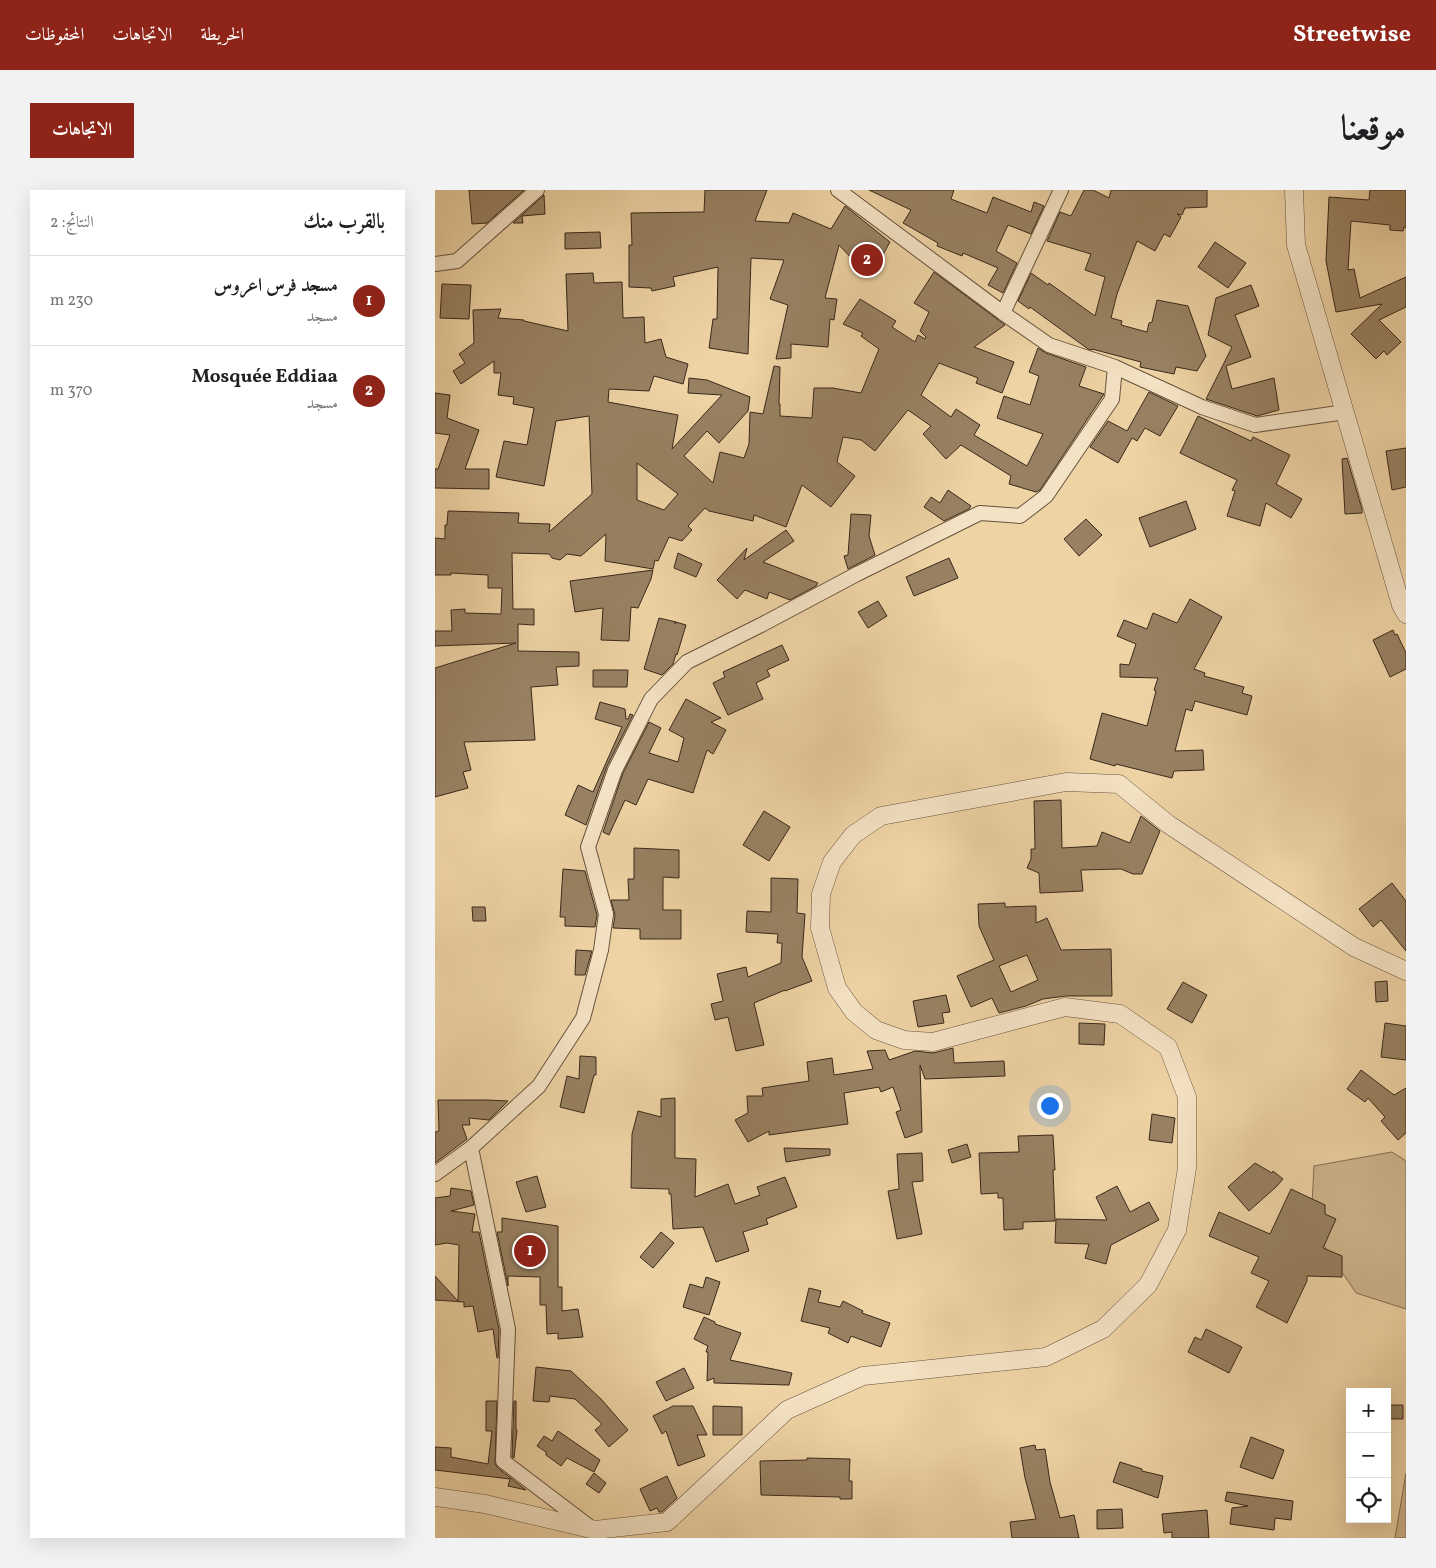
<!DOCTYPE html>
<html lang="ar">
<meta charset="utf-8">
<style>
body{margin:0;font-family:Vollkorn,Amiri,serif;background:#f2f2f2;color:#202124;direction:rtl}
.controls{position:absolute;right:15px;bottom:15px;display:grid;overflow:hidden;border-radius:0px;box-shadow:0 5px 20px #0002}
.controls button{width:45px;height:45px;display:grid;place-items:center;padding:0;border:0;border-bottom:1px solid #e0e0e0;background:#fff;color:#202124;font:25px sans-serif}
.you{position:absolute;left:614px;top:915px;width:18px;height:18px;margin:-12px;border:4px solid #fff;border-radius:50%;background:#1a73e8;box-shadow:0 0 0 8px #1a73e833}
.badge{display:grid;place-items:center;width:32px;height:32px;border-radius:50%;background:#8f2418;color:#fff;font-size:16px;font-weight:700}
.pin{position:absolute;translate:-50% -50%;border:2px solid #fff;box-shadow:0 1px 5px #0006}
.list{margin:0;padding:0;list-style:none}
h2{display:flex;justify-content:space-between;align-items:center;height:65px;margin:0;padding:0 20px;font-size:21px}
h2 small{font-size:16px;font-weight:400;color:#757577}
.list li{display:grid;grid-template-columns:32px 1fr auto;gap:15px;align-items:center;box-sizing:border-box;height:90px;padding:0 20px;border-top:1px solid #e0e0e0}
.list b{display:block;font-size:19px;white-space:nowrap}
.list p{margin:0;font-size:16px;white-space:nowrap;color:#757577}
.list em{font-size:16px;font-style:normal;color:#757577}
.icon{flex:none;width:28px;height:28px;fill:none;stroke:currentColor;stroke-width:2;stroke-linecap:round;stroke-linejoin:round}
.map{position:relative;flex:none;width:971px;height:1348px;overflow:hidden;direction:ltr;border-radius:0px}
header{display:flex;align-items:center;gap:30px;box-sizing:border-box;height:70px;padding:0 25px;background:#8f2418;color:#fff}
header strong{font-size:24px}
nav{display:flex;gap:28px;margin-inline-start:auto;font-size:18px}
.intro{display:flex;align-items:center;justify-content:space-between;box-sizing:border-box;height:120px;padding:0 30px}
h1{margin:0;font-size:35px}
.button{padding:12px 22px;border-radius:0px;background:#8f2418;color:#fff;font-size:18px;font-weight:700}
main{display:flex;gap:30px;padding:0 30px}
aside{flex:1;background:#fff;border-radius:0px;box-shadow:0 5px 20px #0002}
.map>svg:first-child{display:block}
.green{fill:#cfb68d;stroke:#846f54}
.building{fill:#988162;stroke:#3a281a;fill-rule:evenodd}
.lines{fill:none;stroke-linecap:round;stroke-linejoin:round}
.minor-casing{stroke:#67533d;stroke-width:16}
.tertiary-casing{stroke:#67533d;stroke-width:19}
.minor{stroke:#f4e2c4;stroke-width:14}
.tertiary{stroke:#f4e2c4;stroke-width:18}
</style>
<header>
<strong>Streetwise</strong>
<nav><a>الخريطة</a><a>الاتجاهات</a><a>المحفوظات</a></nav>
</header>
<div class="intro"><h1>موقعنا</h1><a class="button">الاتجاهات</a></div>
<main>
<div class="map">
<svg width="971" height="1348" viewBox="0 0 971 1348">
<rect width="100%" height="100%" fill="#eed3a5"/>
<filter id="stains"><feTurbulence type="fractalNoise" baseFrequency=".004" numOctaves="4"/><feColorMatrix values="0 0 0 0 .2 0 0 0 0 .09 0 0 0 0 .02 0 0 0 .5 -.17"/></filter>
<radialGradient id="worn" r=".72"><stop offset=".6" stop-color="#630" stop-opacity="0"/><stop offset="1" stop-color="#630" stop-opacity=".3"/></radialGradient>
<path class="green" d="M957 962 971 971V1119L921 1103 876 1036 879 976Z
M971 1283V1348H960Z"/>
<path class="building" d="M34 0H89L52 33 37 34Z
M270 0H332L320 31 354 33 358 23 396 39 410 16 455 52 435 88 404 55 390 108 402 109 399 130 395 129 393 157 356 154V168L341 169 353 115 335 109 349 70 316 68 313 164 274 158 278 129H282L283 77 238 87 240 96 217 101 216 98 194 97V55H197L196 23 269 22Z
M434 0H519L516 9 552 23 558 7 596 22 599 12 609 16 596 44 573 35 561 61 582 73 568 103 553 95 563 78 528 63 527 66 502 56 503 53 468 33 476 20Z
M649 0H658L674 8 676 0H772V17L750 18 747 25 742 24 746 27 735 47 729 44 720 61 702 51 682 104 676 128 687 131 686 135 712 142 714 133 717 132 722 110 753 116 771 166 762 181 741 177 739 184 705 177 706 172 657 159V160L653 159 595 117 594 119 583 111 596 83 613 95 614 93 660 126 670 87 650 80 656 64 612 51 625 22 636 26Z
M935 0H971V38L969 37 968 41 955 40V35L916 31 913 80 919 79 925 108 971 87V117L944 130 966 152 952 165 949 161 941 169 916 144 947 114 901 122 891 71 894 7 934 10Z
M109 5 110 24 87 26 88 33H78Z
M165 42 166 58 130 59V43Z
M780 52 811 73 793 98 763 77Z
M499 82 570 135 539 157 579 172 567 203 541 193 543 188 504 173 486 205 516 227 521 219 545 235 539 245 592 276 608 244 562 228 569 206 595 215 604 186 594 182 603 158 611 163 651 177 644 196 669 204 605 300 601 302 574 294 576 286 526 255 511 269 488 244 496 236 473 220 440 261 426 250 408 247 402 272 420 286 396 317 367 295 351 337 319 325 318 331 274 321 270 318 253 336 257 340 247 351 234 347 223 371 220 370 218 379 170 371 171 344 146 366 132 364 125 370 117 368 114 364 77 363 78 419H99V435L83 434V461L144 462V476L121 477 123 495 96 497 100 550 29 552 36 580 28 582 33 598 0 607V478L81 453 0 456V441H17L16 420 30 419V423L66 424 67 398H53V385L16 383V385H0V348L10 349V335H12L13 321 84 323 83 333 115 334 114 342 157 304 154 226 121 231 109 296 61 287 69 251 92 255 99 218 78 214 79 207 63 205 66 183H59V171L26 194 18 181 30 173 24 164 39 153 38 120 66 119 63 128 89 130V131L133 141 131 84 158 83 159 93 187 92 188 128 209 127 210 153 226 149 231 167 253 174 248 194 219 186 214 201 174 199 173 212 243 225 237 259 287 205 253 203 254 188 272 190 315 207 313 221 284 253 272 241 249 266 278 293 285 262 309 268 314 254 315 222 328 224 339 176 345 177 344 214H345V226L377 228 379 198H398L426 203 444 159 426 146 428 143 408 134 425 109 461 131 457 137 480 152 483 145 490 149 491 147 485 141 494 122 479 113ZM202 273 243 304 229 320 202 310Z
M7 94 36 95 34 129 5 128Z
M816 95 824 116 800 125 816 167 791 176 797 199 839 188 844 220 822 226 771 209 797 157 773 145 781 108Z
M714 202 743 216 725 246 710 238 702 251 697 248 683 273 655 257 673 231 692 241Z
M0 203 15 205 12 228 44 240 30 279H54V299L0 298V279H3L15 245 0 243Z
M763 226 816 251 818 247 855 265 841 294 867 309 856 328 831 313 825 336 792 326 800 301 797 300 802 290 745 263Z
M971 258V297L957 300 951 261Z
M912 268 927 319V323L910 324 907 269Z
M513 300 536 316 534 319 509 331 489 317 496 307 505 313Z
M751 311 761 339 715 357 704 328Z
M416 324 436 325 434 346 440 365 413 379 409 366 413 365Z
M651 329 667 345 644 366 629 349Z
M351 340 359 351 328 372 383 393 381 396 355 410 334 402 332 409 310 400 302 409 282 390 312 358 309 370Z
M243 363 267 374 261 387 239 378Z
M514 368 523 388 479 406 471 387Z
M218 380 216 389 203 418 196 417 194 451 166 450 168 418 140 422 135 391Z
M755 409 787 427 759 479 770 483 769 486 809 497 807 503 817 506 812 525 760 511 757 521 751 519 740 561 768 560 769 580 739 581 737 588 681 574 680 576 655 569 667 523 712 536 721 501 719 500 723 488 685 487V474L694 475 701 454 682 446 689 430 712 439 718 423 742 433Z
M443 411 452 426 433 438 423 422Z
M224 428 241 432 240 434 241 432 251 435 242 465 241 464 238 474 227 485 209 479Z
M958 440 960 445 962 444 971 463V479L955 487 938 450Z
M347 455 354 470 332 480 335 486 321 493 328 509 293 525 278 493 290 487 288 482Z
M158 480H193L192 497H158Z
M251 509 286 528 276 532 291 540 278 564 272 560 258 603 213 589 201 615 190 610 174 645 168 642 188 583 214 532 226 538 214 563 243 572 249 548 234 540Z
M165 512 190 519 191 529H193L195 524 198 525 172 576 151 635 130 625 143 595 158 602 187 537 160 529Z
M626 610 627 658 662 656 667 642 695 653 706 626 725 641 707 684H698L686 679 646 680 648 701 605 703 604 683 592 678 596 669V659H600L599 611Z
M329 621 355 637 334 671 308 655Z
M199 658 244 660V688L228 687V720H246V749H205V739L178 738 180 725 176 710H194L193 689H199Z
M128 679 150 681 162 725 160 737 130 736V727H125Z
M336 688 363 689 362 723 370 724 367 767 377 791 350 801V800L319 813 329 855 301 861 293 827 280 830 276 814 288 811 282 784 311 777 313 787 346 773 347 753H342L343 744 311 742 312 721 336 722Z
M957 693 971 711V761L946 730 938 737 924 719Z
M570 713V717L601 716V733L612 728 626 760 676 759 677 806H631L608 809 591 816 564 823 557 808 536 817 522 786 559 770 544 736 543 714ZM592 765 603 790 576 802 564 776Z
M37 717H50L51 731H38Z
M141 760 157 761 150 785H140Z
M952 791 953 811 941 812 940 792Z
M748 792 772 805 757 833 732 819Z
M511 805 515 822 507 823 509 833 483 837 478 811Z
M644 833 670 834 669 855 644 854Z
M950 833 971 836V870L946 867Z
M518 858 519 873 569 871 570 886 490 889 485 875 487 942 470 948 461 922 466 920 458 897 446 902 444 897 409 903 413 934 334 945V941L313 952 300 930 313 923 312 906H328L327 898 374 891 372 872 397 868 399 885 438 879 432 861 450 860 454 870 480 861 498 863Z
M145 866 161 867V885H159L149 923 125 917 132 886 144 889Z
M926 880 959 905 971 898V943L963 950 946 931 950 927 933 908 930 912 912 899Z
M240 908V968L261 969 260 1007 293 994 300 1014 325 1005 322 997 350 987 362 1017 331 1029 333 1034 308 1042 314 1061 281 1072 268 1037 238 1039 236 1004H234V999L196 998 197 944 203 921 226 927V909Z
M3 910H52L73 911 54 930 34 928 35 935H27L32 949 0 973V942L4 941Z
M717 924 740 928 737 953 714 950Z
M618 945 620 980H618L620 1031 588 1032V1039L569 1040 568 1008H563V1003L546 1004 544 963 584 962 583 946Z
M532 954 536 967 517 973 513 960Z
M349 958 395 959V965L351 972Z
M487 963 488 991 477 992 487 1044 462 1049 453 1001 464 999 462 964Z
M820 973 837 983 838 981 848 989 841 997 814 1021 793 997Z
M102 986 111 1017 91 1022 81 992Z
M682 996 695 1022 714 1012 724 1030 676 1055 671 1074 650 1068 654 1054 620 1053 621 1029 672 1030 661 1007Z
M16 998 36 1001 39 1015 16 1021 40 1024 37 1042H44L64 1140 63 1168H62L58 1139 43 1142 38 1116 29 1117V1112L0 1110V1086L23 1111 24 1055 12 1053 0 1055V1008L15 1006Z
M856 999 890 1015V1024L901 1029 888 1058 907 1066V1087L872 1086V1091L852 1133 821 1117 834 1091 816 1083 824 1067 774 1046 784 1022 835 1044Z
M67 1028 123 1036V1097H127V1121L143 1119 148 1147 123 1149V1143L112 1144 111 1115H105V1087L73 1086V1096L62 1042H67Z
M226 1042 239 1053 218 1078 205 1067Z
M271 1087 285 1092 274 1125 248 1117 255 1094 268 1098Z
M374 1098 386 1101 383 1112 405 1117 408 1111 428 1121 427 1123 455 1133 446 1157 416 1146 413 1153 393 1143 395 1138 366 1131Z
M269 1127 280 1132V1134L306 1143 295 1170 357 1183 354 1195 279 1193V1188L272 1191 273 1162H271L273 1156 259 1149Z
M771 1139 807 1157 794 1183 753 1162 760 1147 766 1150Z
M101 1177 136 1181 166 1209 193 1240 174 1257 160 1240 167 1234 140 1209 115 1206 114 1212 98 1211Z
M249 1178 259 1198 231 1211 221 1192Z
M51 1211H62L60 1274 63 1278 91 1300 73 1296 75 1289 0 1280V1257L16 1258V1267L53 1274 57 1241H51Z
M79 1211H81V1240H82L79 1268 77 1267Z
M952 1215H968V1229H952Z
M238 1216H258L272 1245H262L270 1266 243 1276 231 1241 227 1244 218 1226Z
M278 1216 307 1217V1245H278Z
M123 1241 165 1270 159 1282 132 1268 126 1276 111 1265V1262L102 1256 109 1246 117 1251Z
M816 1247 849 1260 838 1289 805 1277Z
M600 1255 601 1260 610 1259 615 1292 625 1328 639 1325 644 1348H577L575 1332 601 1329 590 1288 585 1258Z
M372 1268 415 1269 414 1291H417V1309H405V1307L326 1305 325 1271 372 1270Z
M685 1272 707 1279V1281L728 1286 723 1308 678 1292Z
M159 1283 171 1293 164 1303 151 1294Z
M232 1286 242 1308 227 1322H224L222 1318 215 1321 205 1299Z
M792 1302 858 1311 856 1330 840 1328 839 1340 795 1334 797 1318 813 1316 790 1311Z
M687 1319 688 1338 662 1339V1320Z
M772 1320 774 1348H737V1342L729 1343 727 1324Z"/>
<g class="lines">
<g class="minor-casing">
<path id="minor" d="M403 0 568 123 614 155 680 177 767 217 820 235 910 222
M0 74 22 71 102 0
M568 123 626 0
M0 984 36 958
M155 1337 68 1271 73 1139 36 958 104 896 148 828 166 760 171 724 153 657 180 580 216 509 252 472 326 435 422 384 545 323 585 326 611 306 677 209 680 177"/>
</g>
<g class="tertiary-casing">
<path id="tertiary" d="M859 0 861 55 966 415 971 424
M0 1307 50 1314 160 1340 232 1332 352 1220 428 1186 611 1167 668 1139 713 1095 742 1040 752 978V907L733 857 685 824 630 817 498 852 469 850 441 840 419 822 402 798 385 738 386 704 397 672 418 645 446 626 631 592 684 594 733 634 919 757 971 781"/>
</g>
<use href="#minor" class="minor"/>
<use href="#tertiary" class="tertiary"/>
</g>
<rect width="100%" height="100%" filter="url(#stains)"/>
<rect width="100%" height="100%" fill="url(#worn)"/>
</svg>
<div class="controls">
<button>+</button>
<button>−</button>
<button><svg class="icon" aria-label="locate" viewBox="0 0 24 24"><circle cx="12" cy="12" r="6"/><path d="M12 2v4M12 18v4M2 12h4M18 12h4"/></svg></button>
</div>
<div class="you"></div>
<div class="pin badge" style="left:95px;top:1061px">1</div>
<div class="pin badge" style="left:432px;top:70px">2</div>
</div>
<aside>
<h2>بالقرب منك<small>النتائج: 2</small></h2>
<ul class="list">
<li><span class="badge">1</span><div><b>مسجد فرس اعروس</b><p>مسجد</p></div><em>230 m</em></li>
<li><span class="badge">2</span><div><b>Mosquée Eddiaa</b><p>مسجد</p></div><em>370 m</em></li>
</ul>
</aside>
</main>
